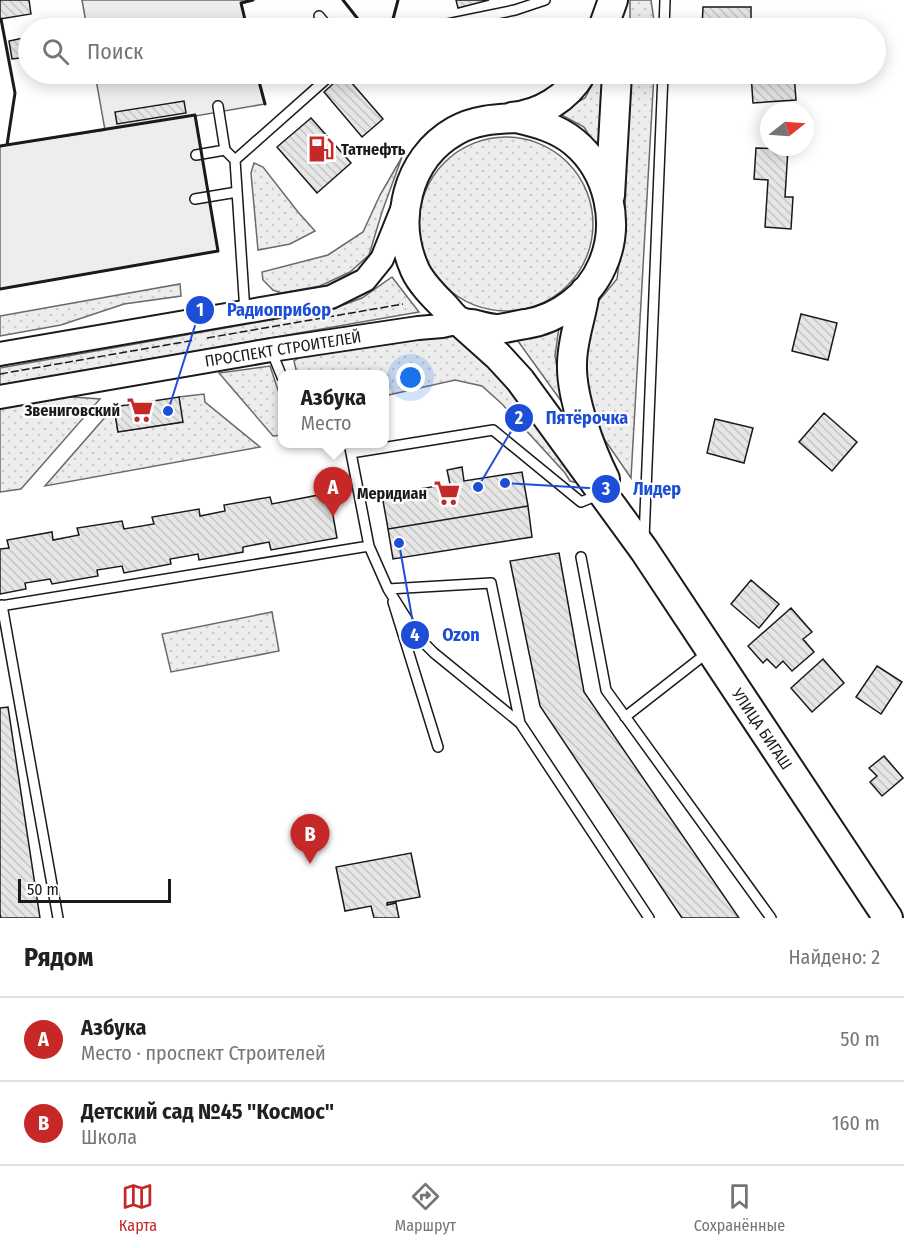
<!DOCTYPE html>
<html lang="ru">
<meta charset="utf-8">
<style>
body{margin:0;font-family:"Fira Sans Condensed",sans-serif;background:#f2f2f2;color:#202124}
.compass{position:absolute;left:760px;top:102px;width:54px;height:54px;border-radius:50%;background:#fff;box-shadow:0 3px 15px #0003;rotate:73deg}
.scale{position:absolute;left:18px;bottom:15px;width:153px;box-sizing:border-box;padding-left:6px;border:3px solid #1a1a1a;border-top:0;font-size:16px;line-height:21px;white-space:nowrap;color:#1a1a1a;-webkit-text-stroke:4px #fff;paint-order:stroke}
.you{position:absolute;left:411px;top:378px;width:21px;height:21px;margin:-15px;border:4px solid #fff;border-radius:50%;background:#1a73e8;box-shadow:0 0 0 9px #1a73e833}
.badge{display:grid;place-items:center;width:39px;height:39px;border-radius:50%;background:#c62828;color:#fff;font-size:20px;font-weight:700}
.pin{position:absolute;translate:-50% -50px;filter:drop-shadow(0 2px 3px #0008)}
.pin::after{content:'';position:absolute;top:32px;width:21px;height:18px;background:inherit;clip-path:polygon(0 0,100% 0,50% 100%)}
.popup{position:absolute;left:278px;top:370px;width:111px;height:78px;box-sizing:border-box;display:grid;place-content:center;border-radius:12px;background:#fff;filter:drop-shadow(0 2px 4px #0005);font-size:20px;white-space:nowrap;color:#757577}
.popup b{font-size:22px;color:#202124}
.popup::after{content:'';position:absolute;left:50%;top:100%;margin-left:-12px;border:12px solid transparent;border-top-color:#fff}
.list{margin:0;padding:0;list-style:none}
h2{display:flex;justify-content:space-between;align-items:center;height:78px;margin:0;padding:0 24px;font-size:26px}
h2 small{font-size:20px;font-weight:400;color:#757577}
.list li{display:grid;grid-template-columns:39px 1fr auto;gap:18px;align-items:center;box-sizing:border-box;height:84px;padding:0 24px;border-top:2px solid #e0e0e0}
.list b{display:block;font-size:22px;white-space:nowrap}
.list p{margin:0;font-size:20px;white-space:nowrap;color:#757577}
.list em{font-size:20px;font-style:normal;color:#757577}
.icon{flex:none;width:33px;height:33px;fill:none;stroke:currentColor;stroke-width:2;stroke-linecap:round;stroke-linejoin:round}
.map{position:relative;flex:none;width:904px;height:918px;overflow:hidden}
.search{position:absolute;background:#fff;box-shadow:0 3px 15px #0003;left:18px;right:18px;top:18px;height:66px;display:flex;align-items:center;gap:15px;box-sizing:border-box;padding:0 21px;border-radius:33px;color:#757577;font-size:22px}
.sheet{height:246px;background:#fff}
nav{display:flex;justify-content:space-around;align-items:center;box-sizing:border-box;height:84px;border-top:2px solid #e0e0e0;background:#fff;font-size:16px;color:#757577}
nav a{display:grid;justify-items:center;gap:3px}
nav .on{color:#c62828}
.map>svg:first-child{display:block}
.green{fill:url(#green-dots);stroke:#6a6a6a;stroke-width:1.5}
.built{fill:#ededed;stroke:#6a6a6a;stroke-width:1.5}
.building{fill:url(#building-back-hatch);stroke:#1a1a1a;stroke-width:1.5}
.lines{fill:none;stroke-linecap:round;stroke-linejoin:round}
.service-casing{stroke:#1a1a1a;stroke-width:12}
.tertiary-casing{stroke:#1a1a1a;stroke-width:26}
.primary-casing{stroke:#1a1a1a;stroke-width:32}
.service{stroke:#fff;stroke-width:9}
.tertiary{stroke:#fff;stroke-width:22}
.primary{stroke:#fff;stroke-width:28}
.fence{stroke:#1a1a1a;stroke-width:1.5;stroke-dasharray:8 3;stroke-linecap:butt}
.wall{stroke:#1a1a1a;stroke-width:3}
.labels{text-anchor:middle;dominant-baseline:central;stroke-width:4.5;stroke-linejoin:round;paint-order:stroke}
.poi-label{font-size:16px;font-weight:bold;fill:#1a1a1a;stroke:#fff;text-anchor:end}
.street-label{font-size:16px;fill:#1a1a1a;stroke:#fff}
.leader{fill:none;stroke:#1d4ed8;stroke-width:2}
.callout-dot{fill:#1d4ed8;stroke:#fff;stroke-width:2}
.mark-label{font-size:18px;text-anchor:middle;font-weight:bold;fill:#fff}
.callout-label{font-size:18px;text-anchor:middle;font-weight:bold;fill:#1d4ed8;stroke:#fff;stroke-width:4.5;stroke-linejoin:round;paint-order:stroke}
</style>
<div class="map">
<svg width="904" height="918" viewBox="0 0 904 918">
<defs>
<pattern id="green-dots" width="8" height="8" patternUnits="userSpaceOnUse" patternTransform="scale(1.5)"><rect width="8" height="8" fill="#ededed"/><path d="M2 2h.1M6 6h.1" fill="none" stroke="#cbcbcb" stroke-width="1.8" stroke-linecap="round"/></pattern>
<pattern id="building-back-hatch" width="6" height="6" patternUnits="userSpaceOnUse" patternTransform="scale(1.5)"><rect width="6" height="6" fill="#e6e6e6"/><path d="M-1 5l2 2M0 0l6 6M5-1l2 2" fill="none" stroke="#c5c5c5"/></pattern>
</defs>
<rect width="100%" height="100%" fill="#fff"/>
<path class="green" d="M630 0H651L655 28H630Z
M598 74H608L600 152 584 127 558 113 585 98Z
M628 74H654L631 478 589 417 582 378 592 309 617 279 625 219Z
M419 224a87 87 0 1 1 174 0a87 87 0 1 1-174 0Z
M402 157 382 212 369 255 350 272 320 286 281 293 273 290 263 280 262 272 328 255 363 232 380 195Z
M254 163 263 167 298 212 315 231 290 244 258 250 251 173Z
M392 277 419 312 0 385V368L332 309 362 298Z
M180 284 181 296 124 304 61 325 0 336V316Z
M559 327 555 356 564 405 515 337Z
M441 335 464 336 494 362 578 483 570 481 565 473 502 404 482 386 455 380 384 396V374H297L294 361 303 355Z
M270 366 282 402V435L273 436 219 373Z
M204 394 205 402 260 447 45 486 114 407 118 432 182 422 179 397Z
M58 396 100 399 21 489 0 492V408Z
M272 612 279 651 171 672 162 634Z"/>
<path class="built" d="M82 0H253L241 4 247 28H87Z
M95 74H257L265 104 195 116 218 251 0 289V146L105 130Z"/>
<path class="building" d="M0 0H29L31 14 0 19Z
M456 0H489L458 8Z
M703 7H751V28H702Z
M28 37V57L12 59 9 41Z
M344 74 383 119 362 137 324 92Z
M751 74H794L796 100 753 103Z
M184 101 186 113 117 124 115 112Z
M311 118 351 163 317 193 277 147Z
M756 148 788 149 785 197H793L791 229 765 227 768 180 754 179Z
M801 314 837 323 828 360 792 351Z
M179 397 183 422 118 432 114 407Z
M824 413 857 442 832 471 799 442Z
M715 419 753 428 744 463 707 453Z
M462 467 464 481 522 472 528 506 388 529 382 495 450 484 447 470Z
M329 493 337 538 271 550 269 542 243 547V552L199 560 198 554 170 559 171 564 124 573 122 566 97 570 98 576 52 584 50 579 25 583 26 589 0 594V549L9 548 7 540 52 532 53 540 79 535 77 528 122 521 124 529 154 524 152 517 199 509 200 516 225 511 224 505 270 497 272 504Z
M528 506 532 537 393 559 388 529Z
M559 553 584 692 739 918H682L540 706 510 561Z
M751 580 779 604 759 628 731 604Z
M791 608 812 632 803 639 814 652 792 671 783 661 776 668 767 659 763 663 748 646Z
M823 659 844 683 812 712 791 688Z
M877 666 902 682 881 714 856 697Z
M8 707 40 918H1L0 914V708Z
M884 756 903 778 882 796 870 782 877 776 869 768Z
M411 853 420 897 387 903V905L396 903 399 918H374L371 906 345 911 336 867Z"/>
<g class="lines">
<g class="service-casing">
<path id="service" d="M319 16 329 28
M428 28 515 10 545 0
M664 28 665 0
M218 106 225 150 235 160 245 312
M196 155 225 150
M235 160 332 74
M195 199 237 192
M271 350 282 377
M349 444 351 453 493 430 581 502 598 495
M351 453 369 546 388 589 418 637 434 653 520 723 649 918
M644 539 663 74
M581 557 606 690 771 918
M388 589 491 583 520 723
M393 602 438 747
M2 605 58 918
M0 606 369 546
M625 717 707 653"/>
</g>
<g class="tertiary-casing">
<path id="tertiary" d="M0 354 331 297 365 280 382 259 403 207
M0 397 271 350 418 328 442 326 460 322"/>
</g>
<g class="primary-casing">
<path id="primary" d="M603 28 613 0
M512 117C541 114 567 98 581 74
M516 118C537 123 557 128 574 142 609 171 621 224 602 266 589 296 558 319 526 324 516 325 505 329 495 329 487 328 479 326 472 324 468 324 463 323 459 321 453 318 448 310 443 305 433 295 421 283 415 270 393 221 406 159 455 131 474 120 495 119 516 118Z
M610 195 617 74
M585 291C582 316 572 339 572 364 571 397 590 449 605 479
M460 322 498 356 520 380 644 550 888 918"/>
</g>
<use href="#service" class="service"/>
<use href="#tertiary" class="tertiary"/>
<use href="#primary" class="primary"/>
<path class="fence" d="M207 338 403 304
M0 374 195 340"/>
<path class="wall" d="M343 0 365 28
M1 19 15 93 7 145
M247 28 241 3 253 0
M377 28 393 19 398 0
M257 74 265 104
M0 146 195 115 218 251 0 289"/>
</g>
<defs>
<g id="fuel-bare" transform="scale(2.07)"><path d="M-5.5-6h7V0h2V4h1.3V-2.5L3-4.5l.8-.8L6-3V5H2.5V1h-1V6h-7ZM-4.2-4.7v3.2H.2V-4.7Z" fill="#c62828" stroke="#fff" stroke-width="2.5" paint-order="stroke"/></g>
<g id="supermarket-bare" transform="scale(2.07)"><path d="M-6-5.5h2.5l.6 2H6L4.5 2H-2.5L-4.4-4H-6ZM-1.5 3.2a1.3 1.3 0 1 0 .1 0ZM3 3.2a1.3 1.3 0 1 0 .1 0Z" fill="#c62828" stroke="#fff" stroke-width="2.5" paint-order="stroke"/></g>
</defs>
<g fill-rule="evenodd">
<use href="#fuel-bare" x="321" y="149"/>
<use href="#supermarket-bare" x="140" y="410"/>
<use href="#supermarket-bare" x="447" y="493"/>
</g>
<g class="labels">
<g class="poi-label">
<text x="341" y="149" text-anchor="start">Татнефть</text>
<text x="120" y="410">Звениговский</text>
<text x="427" y="493">Меридиан</text>
</g>
<g class="street-label">
<text transform="translate(283 349) rotate(-9)">ПРОСПЕКТ СТРОИТЕЛЕЙ</text>
<text transform="translate(762 729) rotate(56)">УЛИЦА БИГАШ</text>
</g>
</g>
<path class="leader" d="M168 411L200 310M478 487L519 418M505 483L606 489M399 543L415 635"/>
<g class="callout-dot">
<circle cx="168" cy="411" r="6"/>
<circle cx="478" cy="487" r="6"/>
<circle cx="505" cy="483" r="6"/>
<circle cx="399" cy="543" r="6"/>
<circle cx="200" cy="310" r="15"/>
<circle cx="519" cy="418" r="15"/>
<circle cx="606" cy="489" r="15"/>
<circle cx="415" cy="635" r="15"/>
</g>
<g class="mark-label">
<text x="200" y="316">1</text>
<text x="519" y="424">2</text>
<text x="606" y="495">3</text>
<text x="415" y="641">4</text>
</g>
<g class="callout-label">
<text x="279" y="316">Радиоприбор</text>
<text x="587" y="424">Пятёрочка</text>
<text x="657" y="495">Лидер</text>
<text x="461" y="641">Ozon</text>
</g>
</svg>
<svg class="compass" viewBox="-18 -18 36 36"><path d="M0-13l5 13h-10z" fill="#e53935"/><path d="M0 13l5-13h-10z" fill="#757577"/></svg>
<div class="scale">50 m</div>
<div class="you"></div>
<div class="pin badge" style="left:333px;top:517px">A</div>
<div class="popup"><b>Азбука</b>Место</div>
<div class="pin badge" style="left:310px;top:864px">B</div>
<div class="search"><svg class="icon" aria-label="search" viewBox="0 0 24 24"><circle cx="10" cy="10" r="6"/><path d="M15 15l6 6"/></svg>Поиск</div>
</div>
<section class="sheet">
<h2>Рядом<small>Найдено: 2</small></h2>
<ul class="list">
<li><span class="badge">A</span><div><b>Азбука</b><p>Место · проспект Строителей</p></div><em>50 m</em></li>
<li><span class="badge">B</span><div><b>Детский сад №45 &quot;Космос&quot;</b><p>Школа</p></div><em>160 m</em></li>
</ul>
</section>
<nav>
<a class="on"><svg class="icon" aria-label="map" viewBox="0 0 24 24"><path d="M3 6l6-2 6 2 6-2v14l-6 2-6-2-6 2zM9 4v14M15 6v14"/></svg>Карта</a>
<a><svg class="icon" aria-label="directions" viewBox="0 0 24 24"><path d="M12 3l9 9-9 9-9-9zM9 14v-3h6M13 9l2 2-2 2"/></svg>Маршрут</a>
<a><svg class="icon" aria-label="saved" viewBox="0 0 24 24"><path d="M7 4h10v16l-5-4-5 4z"/></svg>Сохранённые</a>
</nav>
